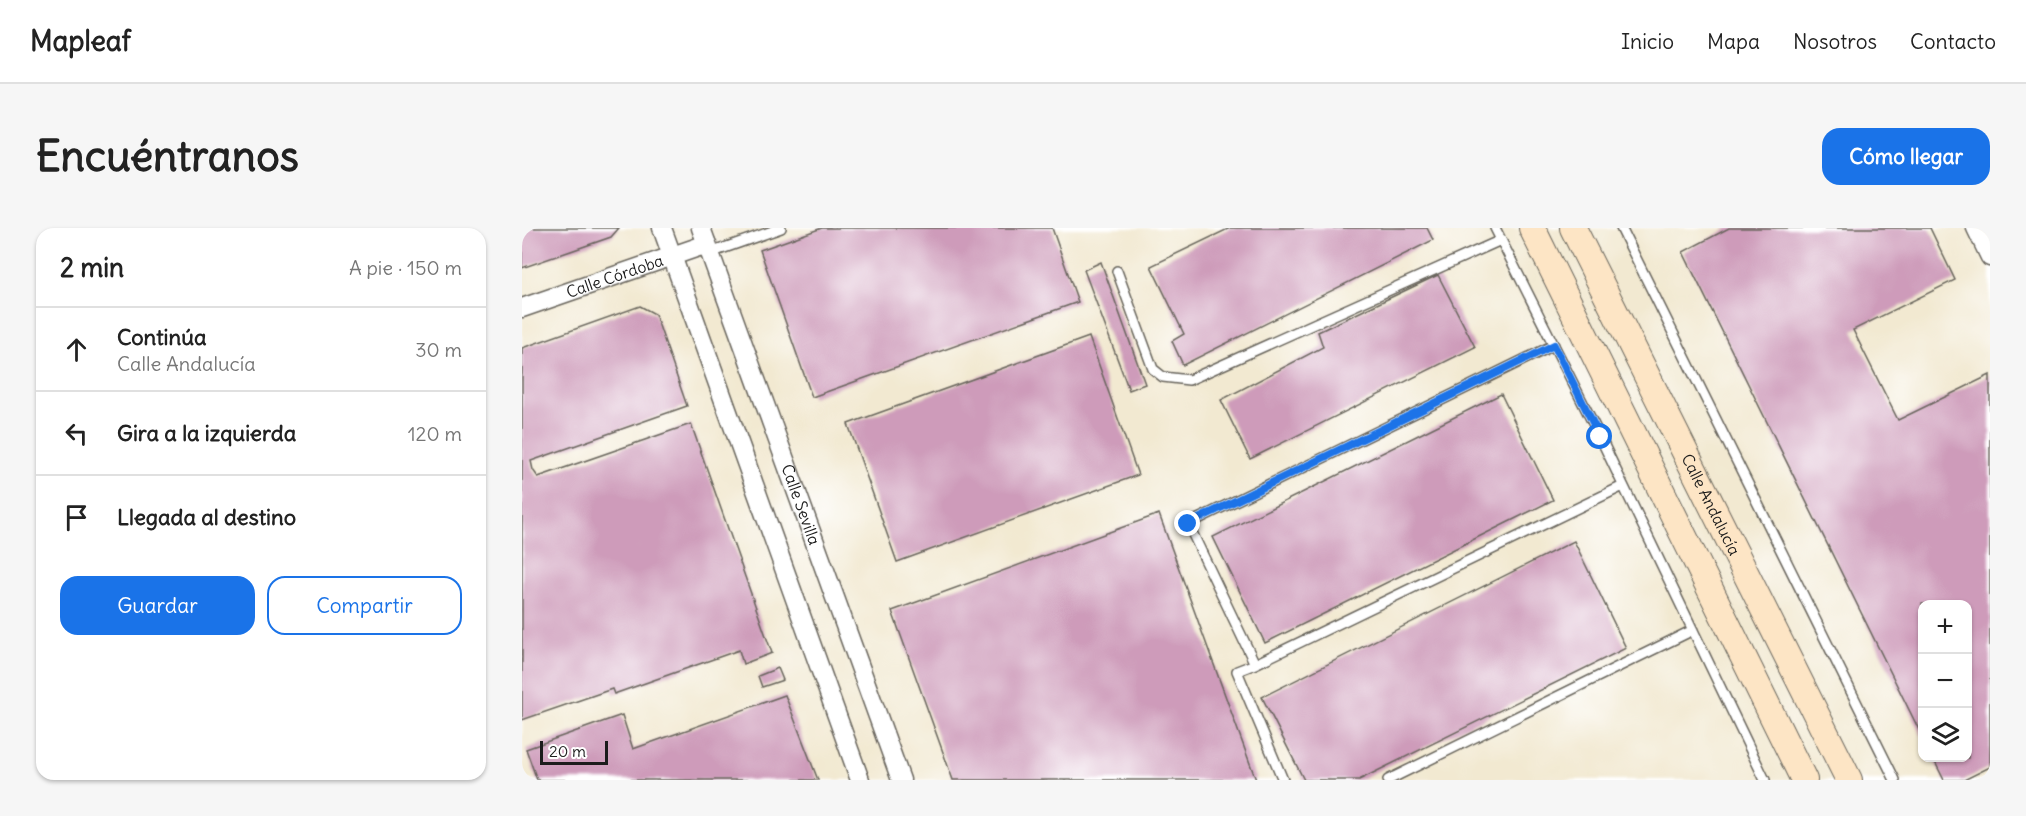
<!DOCTYPE html>
<html lang="es">
<meta charset="utf-8">
<style>
body{margin:0;font-family:Delius,sans-serif;background:#f6f6f6;color:#222}
.controls{position:absolute;right:18px;bottom:18px;display:grid;overflow:hidden;border-radius:12px;box-shadow:0 2px 4px #0004}
.controls button{width:54px;height:54px;display:grid;place-items:center;padding:0;border:0;border-bottom:2px solid #e0e0e0;background:#fff;color:#222;font:30px sans-serif}
.scale{position:absolute;left:18px;bottom:15px;width:68px;box-sizing:border-box;padding-left:6px;border:3px solid #1c1c1c;border-top:0;font-size:16px;line-height:21px;white-space:nowrap;color:#1c1c1c;-webkit-text-stroke:4px #fff;paint-order:stroke}
.stop{position:absolute;width:18px;height:18px;margin:-14px;border:4px solid #1a73e8;border-radius:50%;background:#fff}
.stop.end{background:#1a73e8;border-color:#fff;box-shadow:0 2px 6px #0008}
.list{margin:0;padding:0;list-style:none}
h2{display:flex;justify-content:space-between;align-items:center;height:78px;margin:0;padding:0 24px;font-size:26px}
h2 small{font-size:20px;font-weight:400;color:#767676}
.list li{display:grid;grid-template-columns:39px 1fr auto;gap:18px;align-items:center;box-sizing:border-box;height:84px;padding:0 24px;border-top:2px solid #e0e0e0}
.list b{display:block;font-size:22px;white-space:nowrap}
.list p{margin:0;font-size:20px;white-space:nowrap;color:#767676}
.list em{font-size:20px;font-style:normal;color:#767676}
.actions{display:flex;gap:12px;padding:18px 24px}
.actions a{flex:1;padding:14px 0;border:2px solid #1a73e8;border-radius:18px;text-align:center;font-size:21px;color:#1a73e8}
.actions .main{background:#1a73e8;color:#fff}
.icon{flex:none;width:33px;height:33px;fill:none;stroke:currentColor;stroke-width:2;stroke-linecap:round;stroke-linejoin:round}
.map{position:relative;flex:none;width:1468px;height:552px;overflow:hidden;border-radius:18px}
header{display:flex;align-items:center;gap:36px;box-sizing:border-box;height:84px;padding:0 30px;background:#fff;border-bottom:2px solid #e0e0e0}
header strong{font-size:28px}
nav{display:flex;gap:33px;margin-inline-start:auto;font-size:21px}
.intro{display:flex;align-items:center;justify-content:space-between;box-sizing:border-box;height:144px;padding:0 36px}
h1{margin:0;font-size:42px}
.button{padding:15px 27px;border-radius:18px;background:#1a73e8;color:#fff;font-size:21px;font-weight:700}
main{display:flex;gap:36px;padding:0 36px}
aside{flex:1;background:#fff;border-radius:18px;box-shadow:0 2px 4px #0004}
.map>svg:first-child{display:block}
.building{fill:#ce9bba}
.lines{fill:none;stroke-linecap:round;stroke-linejoin:round}
.service-casing{stroke:#67645b;stroke-width:12}
.minor-casing{stroke:#67645b;stroke-width:21}
.secondary-casing{stroke:#67645b;stroke-width:28}
.service{stroke:#fff;stroke-width:9}
.minor{stroke:#fff;stroke-width:18}
.secondary{stroke:#fde5c5;stroke-width:26}
.route{stroke:#1a73e8;stroke-width:8}
.labels{text-anchor:middle;dominant-baseline:central;stroke-width:6;stroke-linejoin:round;paint-order:stroke}
.street-label{font-size:16px;fill:#1c1c1c;stroke:#fff}
</style>
<header>
<strong>Mapleaf</strong>
<nav><a>Inicio</a><a>Mapa</a><a>Nosotros</a><a>Contacto</a></nav>
</header>
<div class="intro"><h1>Encuéntranos</h1><a class="button">Cómo llegar</a></div>
<main>
<aside>
<h2>2 min<small>A pie · 150 m</small></h2>
<ul class="list">
<li><svg class="icon" aria-label="ahead" viewBox="0 0 24 24"><path d="M12 20V5M6 11l6-6 6 6"/></svg><div><b>Continúa</b><p>Calle Andalucía</p></div><em>30 m</em></li>
<li><svg class="icon" aria-label="left" viewBox="0 0 24 24"><path d="M17 20v-9H6M10 6l-5 5 5 5"/></svg><div><b>Gira a la izquierda</b></div><em>120 m</em></li>
<li><svg class="icon" aria-label="arrive" viewBox="0 0 24 24"><path d="M6 21V4h12l-3 4 3 4H6"/></svg><div><b>Llegada al destino</b></div></li>
</ul>
<div class="actions"><a class="main">Guardar</a><a>Compartir</a></div>
</aside>
<div class="map">
<svg width="1468" height="552" viewBox="0 0 1468 552">
<rect width="100%" height="100%" fill="#fff"/>
<filter id="ink" filterUnits="userSpaceOnUse"><feTurbulence type="fractalNoise" baseFrequency=".0167" numOctaves="2"/><feDisplacementMap in="SourceGraphic" scale="12" xChannelSelector="R" yChannelSelector="G"/><feConvolveMatrix kernelMatrix="1 2 1 2 8 2 1 2 1" color-interpolation-filters="sRGB"/></filter>
<filter id="wash" filterUnits="userSpaceOnUse"><feTurbulence type="fractalNoise" baseFrequency=".008" numOctaves="4" result="noise"/><feDisplacementMap in="SourceGraphic" scale="24" xChannelSelector="R" yChannelSelector="G"/><feGaussianBlur stdDeviation="1.35" result="paint"/><feColorMatrix in="noise" values="0 0 0 0 0 0 0 0 0 0 0 0 0 0 0 0 0 1.4 0 .05"/><feComposite in="paint" operator="in"/></filter>
<g filter="url(#wash)">
<rect width="100%" height="100%" fill="#f2e9d1"/>
<g id="blocks">
<path class="building" d="M0 0H97L89 9 0 40Z
M300 0H530L556 74 290 169 238 22Z
M708 0H905L911 12 661 137 650 113 662 106 629 38Z
M1207 0H1408L1433 52 1331 102 1376 192 1468 147V539L1442 552H1422L1411 530H1446V376H1400V508L1161 24Z
M579 34 623 156 607 162 562 42Z
M916 47 953 119 728 231 699 172 801 119 796 104Z
M118 78 133 86 165 178 9 233 11 242 16 249 169 196 250 425 221 436 217 422 92 466 90 461 0 492V120Z
M567 109 616 247 375 334 326 196Z
M979 166 1031 272 743 415 691 309Z
M637 286 734 552H431L370 383Z
M1052 313 1104 420 837 552H782L740 469Z
M256 440 261 452 240 459 236 448Z
M263 467 296 552H15L4 521 100 487 111 521Z"/>
</g>
</g>
<g filter="url(#ink)">
<use href="#blocks" fill-opacity="0" stroke="#67645b" stroke-width="1.5"/>
<g class="lines">
<g class="service-casing">
<path id="service" d="M973 0 1078 209 1243 552
M1099 0 1373 552
M188 25 259 0
M595 43 631 141 641 149 667 152 979 12
M1032 117 666 296 733 436 1101 258
M733 436 715 443 761 552
M866 552 1171 402"/>
</g>
<g class="minor-casing">
<g id="minor">
<path d="M140 0 338 552"/>
<path id="s1" d="M179 0 379 552"/>
<path d="M1454 0 1468 29"/>
<path id="s2" d="M0 80 185 16"/>
</g>
</g>
<g class="secondary-casing">
<g id="secondary">
<path d="M1010 0 1282 552"/>
<path id="s3" d="M1051 0 1327 552"/>
</g>
</g>
<use href="#service" class="service"/>
<use href="#minor" class="minor"/>
<use href="#secondary" class="secondary"/>
</g>
</g>
<g class="lines" filter="url(#ink)">
<path class="route" d="M666 296 1032 117 1078 209"/>
</g>
<g class="labels">
<g class="street-label">
<text stroke="none"><textPath href="#s2" startOffset="98">Calle Córdoba</textPath></text>
<text stroke="none"><textPath href="#s1" startOffset="294">Calle Sevilla</textPath></text>
<text stroke="none"><textPath href="#s3" startOffset="309">Calle Andalucía</textPath></text>
</g>
</g>
</svg>
<div class="controls">
<button>+</button>
<button>−</button>
<button><svg class="icon" aria-label="layers" viewBox="0 0 24 24"><path d="M12 4l9 5-9 5-9-5zM3 14l9 5 9-5"/></svg></button>
</div>
<div class="scale">20 m</div>
<div class="stop" style="left:1078px;top:209px"></div>
<div class="stop end" style="left:666px;top:296px"></div>
</div>
</main>
